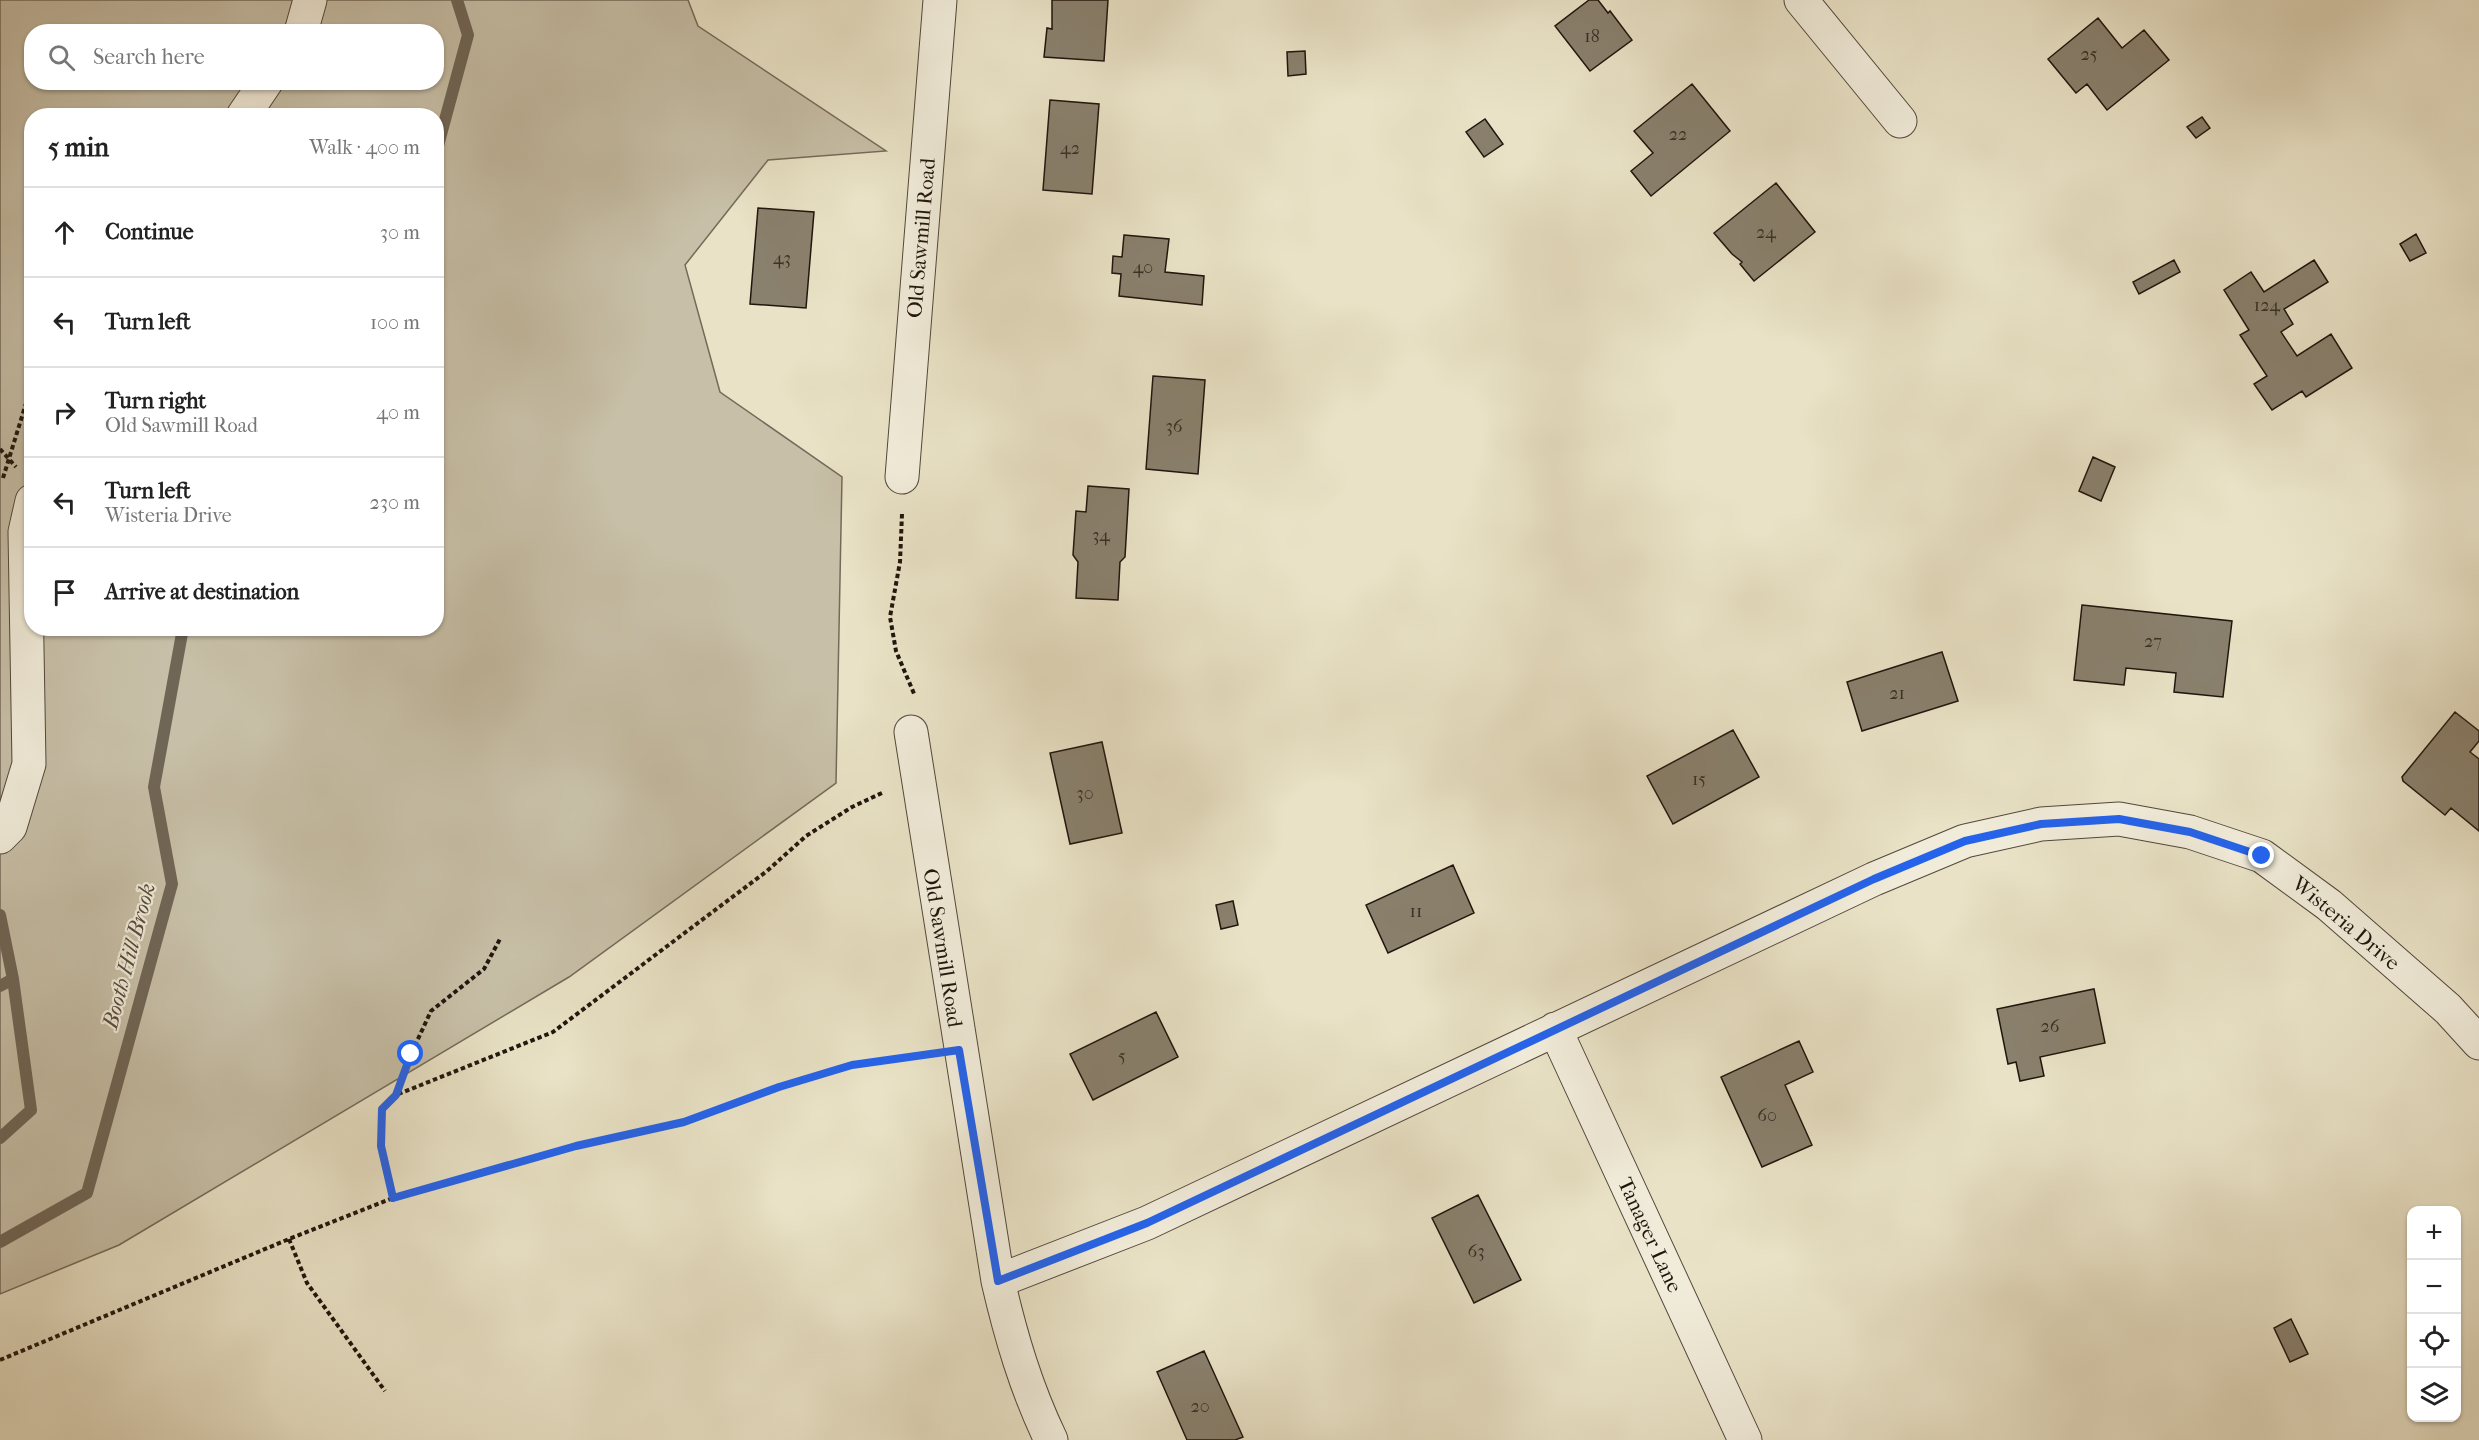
<!DOCTYPE html>
<meta charset="utf-8">
<style>
body{margin:0;font-family:"IM FELL French Canon",serif;background:#f2f2f2;color:#222}
.controls{position:absolute;right:18px;bottom:18px;display:grid;overflow:hidden;border-radius:12px;box-shadow:0 2px 4px #0004}
.controls button{width:54px;height:54px;display:grid;place-items:center;padding:0;border:0;border-bottom:2px solid #e0e0e0;background:#fff;color:#222;font:30px sans-serif}
.stop{position:absolute;width:18px;height:18px;margin:-14px;border:4px solid #2563eb;border-radius:50%;background:#fff}
.stop.end{background:#2563eb;border-color:#fff;box-shadow:0 2px 6px #0008}
.list{margin:0;padding:0;list-style:none}
h2{display:flex;justify-content:space-between;align-items:center;height:78px;margin:0;padding:0 24px;font-size:26px}
h2 small{font-size:20px;font-weight:400;color:#767676}
.list li{display:grid;grid-template-columns:39px 1fr auto;gap:18px;align-items:center;box-sizing:border-box;height:90px;padding:0 24px;border-top:2px solid #e0e0e0}
.list b{display:block;font-size:22px;white-space:nowrap}
.list p{margin:0;font-size:20px;white-space:nowrap;color:#767676}
.list em{font-size:20px;font-style:normal;color:#767676}
.icon{flex:none;width:33px;height:33px;fill:none;stroke:currentColor;stroke-width:2;stroke-linecap:round;stroke-linejoin:round}
.map{position:relative;flex:none;width:2479px;height:1440px;overflow:hidden}
.search{position:absolute;background:#fff;box-shadow:0 2px 4px #0004;left:24px;top:24px;width:420px;height:66px;display:flex;align-items:center;gap:15px;box-sizing:border-box;padding:0 21px;border-radius:24px;color:#767676;font-size:22px}
.panel{position:absolute;background:#fff;box-shadow:0 2px 4px #0004;left:24px;top:108px;width:420px;height:528px;border-radius:24px}
.map>svg:first-child{display:block}
.green{fill:#c7bfa7;stroke:#746a5a;stroke-width:1.5;fill-rule:evenodd}
.lines{fill:none;stroke-linecap:round;stroke-linejoin:round}
.stream{stroke:#706656;stroke-width:12}
.building{fill:#89806d;stroke:#20150d;stroke-width:1.5}
.minor-casing{stroke:#52483b;stroke-width:35}
.path{stroke:#20150d;stroke-width:4;stroke-dasharray:4.5 3;stroke-linecap:butt}
.minor{stroke:#f1ecda;stroke-width:33}
.route{stroke:#2563eb;stroke-width:8}
.labels{text-anchor:middle;dominant-baseline:central;stroke-width:4.5;stroke-linejoin:round;paint-order:stroke}
.number-label{font-size:18px;fill:#3a3025}
.street-label{font-size:21px;fill:#20150d;stroke:#f1ecda}
.water-label{font-size:22px;font-style:italic;fill:#554b3e;stroke:#f1ecda}
</style>
<div class="map">
<svg width="2479" height="1440" viewBox="0 0 2479 1440">
<rect width="100%" height="100%" fill="#e9e2c6"/>
<filter id="stains"><feTurbulence type="fractalNoise" baseFrequency=".00333" numOctaves="4"/><feColorMatrix values="0 0 0 0 .2 0 0 0 0 .09 0 0 0 0 .02 0 0 0 .5 -.17"/></filter>
<radialGradient id="worn" r=".72"><stop offset=".6" stop-color="#630" stop-opacity="0"/><stop offset="1" stop-color="#630" stop-opacity=".3"/></radialGradient>
<path class="green" d="M0 0H688L698 26 886 151 768 160 685 265 720 392 842 477 836 783 569 977 119 1245 0 1294ZM32 32H436V82H32ZM32 116H436V628H32Z"/>
<g class="lines">
<path class="stream" d="M436 153 468 35 457 0
M0 915 13 979 31 1110 0 1138
M0 986 13 979
M0 1242 87 1193 172 884 154 787 183 628"/>
</g>
<path class="building" d="M1052 0H1108L1104 61 1044 57 1047 28 1052 29Z
M1589 0H1598L1608 13 1610 11 1632 40 1590 71 1555 26Z
M2098 18 2122 48 2144 30 2169 60 2107 110 2087 84 2076 93 2048 59Z
M1305 51 1306 74 1288 76 1287 52Z
M1692 84 1730 131 1651 196 1631 171 1653 153 1634 131Z
M1050 100 1099 104 1092 194 1043 190Z
M2202 117 2210 128 2196 138 2187 127Z
M1485 119 1503 144 1484 157 1466 132Z
M1776 183 1815 232 1754 281 1740 264 1742 262 1732 254 1714 233Z
M758 208 814 212 806 308 750 304Z
M2416 234 2426 253 2410 261 2400 244Z
M1124 235 1169 239 1165 272 1204 276 1202 305 1119 296 1121 274 1112 273 1113 256 1122 257Z
M2174 260 2180 272 2139 294 2133 282Z
M2314 260 2328 282 2284 309 2293 324 2281 332 2297 356 2331 334 2352 368 2306 397 2302 391 2272 410 2254 384 2267 376 2240 335 2249 330 2224 290 2251 272 2264 292Z
M1153 376 1205 380 1198 474 1146 469Z
M2093 457 2115 467 2101 501 2079 491Z
M1088 486 1129 489 1125 557 1120 562 1118 600 1076 598 1078 562 1073 555 1076 511 1086 512Z
M2082 605 2232 621 2223 697 2174 692 2176 673 2126 668 2124 685 2074 680Z
M1942 652 1958 701 1862 731 1847 682Z
M2455 712 2479 731V741L2470 752 2479 759V831L2451 808 2445 815 2403 781 2402 777Z
M1733 730 1759 777 1673 824 1647 776Z
M1102 742 1122 833 1070 844 1050 753Z
M1453 865 1474 913 1388 953 1366 905Z
M1233 901 1238 925 1221 929 1216 905Z
M2094 989 2105 1043 2040 1057 2044 1076 2020 1081 2016 1062 2008 1064 1997 1009Z
M1156 1012 1178 1057 1093 1100 1070 1054Z
M1799 1041 1813 1072 1785 1085 1812 1145 1762 1167 1721 1077Z
M1478 1195 1521 1280 1474 1303 1432 1218Z
M2291 1319 2308 1354 2290 1362 2274 1328Z
M1204 1351 1243 1437 1235 1440H1187L1157 1372Z"/>
<g class="lines">
<g class="minor-casing">
<path id="minor" d="M1801 0 1900 121
M301 32 310 0
M243 116 266 82
M902 477 940 0
M911 732 998 1281C1011 1337 1026 1388 1051 1440
M0 837 10 827 29 764 25 532 32 501
M1555 1029 1745 1440
M998 1281 1147 1223 1874 879 1965 841 2041 824 2119 819 2190 832 2262 856 2329 905 2448 1009 2479 1043"/>
</g>
<path class="path" d="M0 449 16 467
M3 478 32 384
M902 514 900 562 890 617 896 651 915 696
M396 1095 411 1054 431 1011 484 969 501 937
M393 1198 381 1146 382 1109 396 1095 553 1032 767 871 806 836 852 807 884 792
M289 1239 307 1283 385 1391
M0 1360 289 1239 393 1198 576 1146 684 1122 779 1087 852 1065 926 1054"/>
<use href="#minor" class="minor"/>
</g>
<g class="lines">
<path class="route" d="M411 1054 396 1095 382 1109 381 1146 393 1198 576 1146 684 1122 779 1087 852 1065 959 1050 998 1281 1147 1223 1874 879 1965 841 2041 824 2119 819 2190 832 2262 856"/>
</g>
<g class="labels">
<g class="number-label">
<text x="1592" y="36">18</text>
<text x="2089" y="54">25</text>
<text x="1678" y="134">22</text>
<text x="1070" y="148">42</text>
<text x="1766" y="232">24</text>
<text x="782" y="258">43</text>
<text x="1143" y="267">40</text>
<text x="2267" y="305">124</text>
<text x="1174" y="426">36</text>
<text x="1101" y="535">34</text>
<text x="2153" y="641">27</text>
<text x="1897" y="693">21</text>
<text x="1699" y="779">15</text>
<text x="1085" y="793">30</text>
<text x="1416" y="911">11</text>
<text x="2050" y="1026">26</text>
<text x="1122" y="1056">5</text>
<text x="1767" y="1115">60</text>
<text x="1476" y="1251">63</text>
<text x="1200" y="1406">20</text>
</g>
<g class="street-label">
<text transform="translate(921 238) rotate(-85)">Old Sawmill Road</text>
<text transform="translate(2346 923) rotate(40)">Wisteria Drive</text>
<text transform="translate(943 948) rotate(81)">Old Sawmill Road</text>
<text transform="translate(1650 1235) rotate(65)">Tanager Lane</text>
</g>
<g class="water-label">
<text transform="translate(129 956) rotate(-75)">Booth Hill Brook</text>
</g>
</g>
<rect width="100%" height="100%" filter="url(#stains)"/>
<rect width="100%" height="100%" fill="url(#worn)"/>
</svg>
<div class="controls">
<button>+</button>
<button>−</button>
<button><svg class="icon" aria-label="locate" viewBox="0 0 24 24"><circle cx="12" cy="12" r="6"/><path d="M12 2v4M12 18v4M2 12h4M18 12h4"/></svg></button>
<button><svg class="icon" aria-label="layers" viewBox="0 0 24 24"><path d="M12 4l9 5-9 5-9-5zM3 14l9 5 9-5"/></svg></button>
</div>
<div class="stop" style="left:411px;top:1054px"></div>
<div class="stop end" style="left:2262px;top:856px"></div>
<div class="search"><svg class="icon" aria-label="search" viewBox="0 0 24 24"><circle cx="10" cy="10" r="6"/><path d="M15 15l6 6"/></svg>Search here</div>
<section class="panel">
<h2>5 min<small>Walk · 400 m</small></h2>
<ul class="list">
<li><svg class="icon" aria-label="ahead" viewBox="0 0 24 24"><path d="M12 20V5M6 11l6-6 6 6"/></svg><div><b>Continue</b></div><em>30 m</em></li>
<li><svg class="icon" aria-label="left" viewBox="0 0 24 24"><path d="M17 20v-9H6M10 6l-5 5 5 5"/></svg><div><b>Turn left</b></div><em>100 m</em></li>
<li><svg class="icon" aria-label="right" viewBox="0 0 24 24"><path d="M7 20v-9h11M14 6l5 5-5 5"/></svg><div><b>Turn right</b><p>Old Sawmill Road</p></div><em>40 m</em></li>
<li><svg class="icon" aria-label="left" viewBox="0 0 24 24"><path d="M17 20v-9H6M10 6l-5 5 5 5"/></svg><div><b>Turn left</b><p>Wisteria Drive</p></div><em>230 m</em></li>
<li><svg class="icon" aria-label="arrive" viewBox="0 0 24 24"><path d="M6 21V4h12l-3 4 3 4H6"/></svg><div><b>Arrive at destination</b></div></li>
</ul>
</section>
</div>
